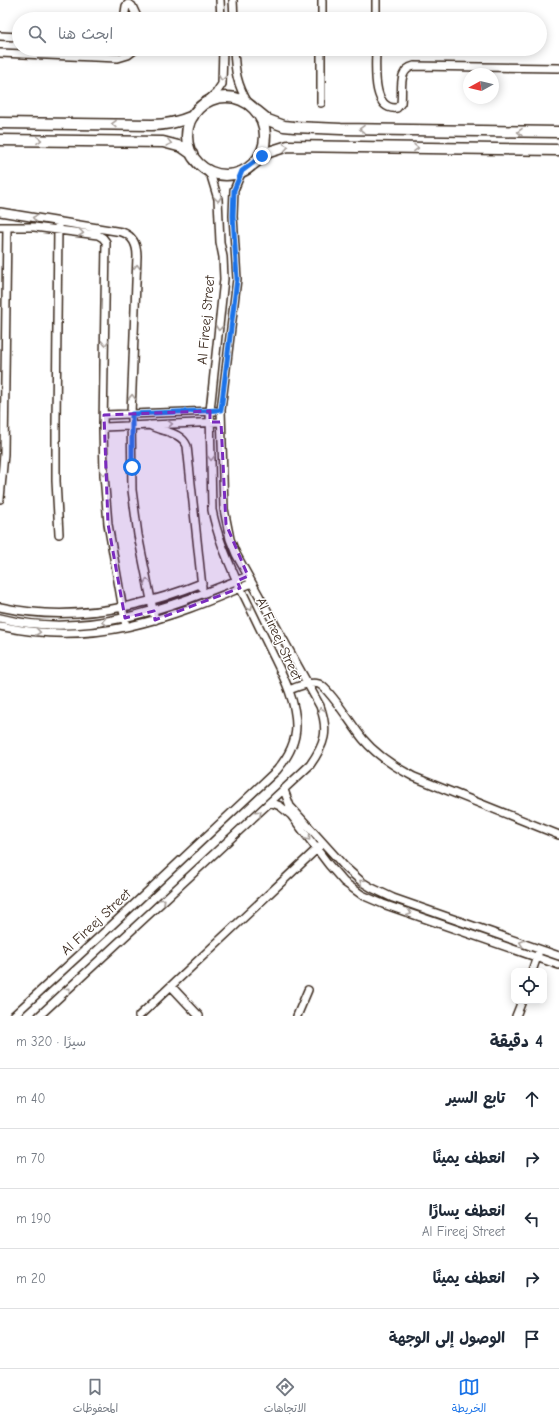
<!DOCTYPE html>
<html lang="ar">
<meta charset="utf-8">
<style>
body{margin:0;font-family:"Comic Neue","Playpen Sans Arabic",sans-serif;background:#f6f6f7;color:#1f2937;direction:rtl}
.controls{position:absolute;right:12px;bottom:12px;display:grid;overflow:hidden;border-radius:8px;box-shadow:0 2px 10px #0003}
.controls button{width:36px;height:36px;display:grid;place-items:center;padding:0;border:0;border-bottom:1px solid #e0e1e3;background:#fff;color:#1f2937;font:20px sans-serif}
.compass{position:absolute;left:463px;top:68px;width:36px;height:36px;border-radius:50%;background:#fff;box-shadow:0 2px 10px #0003;rotate:262deg}
.stop{position:absolute;width:12px;height:12px;margin:-9px;border:3px solid #1a73e8;border-radius:50%;background:#fff}
.stop.end{background:#1a73e8;border-color:#fff;box-shadow:0 1px 4px #0008}
.list{margin:0;padding:0;list-style:none}
h2{display:flex;justify-content:space-between;align-items:center;height:52px;margin:0;padding:0 16px;font-size:17px}
h2 small{font-size:13px;font-weight:400;color:#747a83}
.list li{display:grid;grid-template-columns:26px 1fr auto;gap:12px;align-items:center;box-sizing:border-box;height:60px;padding:0 16px;border-top:1px solid #e0e1e3}
.list b{display:block;font-size:15px;white-space:nowrap}
.list p{margin:0;font-size:13px;white-space:nowrap;color:#747a83}
.list em{font-size:13px;font-style:normal;color:#747a83}
.icon{flex:none;width:22px;height:22px;fill:none;stroke:currentColor;stroke-width:2;stroke-linecap:round;stroke-linejoin:round}
.map{position:relative;flex:none;width:559px;height:1016px;overflow:hidden;direction:ltr}
.search{position:absolute;background:#fff;box-shadow:0 2px 10px #0003;left:12px;right:12px;top:12px;height:44px;display:flex;align-items:center;gap:10px;box-sizing:border-box;padding:0 14px;border-radius:22px;color:#747a83;font-size:15px}
.sheet{height:352px;background:#fff}
nav{display:flex;justify-content:space-around;align-items:center;box-sizing:border-box;height:56px;border-top:1px solid #e0e1e3;background:#fff;font-size:11px;color:#747a83}
nav a{display:grid;justify-items:center;gap:2px}
nav .on{color:#1a73e8}
.map>svg:first-child{display:block}
.lines{fill:none;stroke-linecap:round;stroke-linejoin:round}
.street-casing{stroke:#3b2a1e;stroke-width:10}
.secondary-casing{stroke:#3b2a1e;stroke-width:13}
.street{stroke:#fff;stroke-width:7}
.secondary{stroke:#fff;stroke-width:10}
.oneway{stroke:#a79f9a}
.route{stroke:#1a73e8;stroke-width:5}
.marked{fill:#7b2cbf;fill-opacity:0.2;stroke:#7b2cbf;stroke-width:3;stroke-dasharray:8 5;stroke-linejoin:round}
.labels{text-anchor:middle;dominant-baseline:central;stroke-width:3;stroke-linejoin:round;paint-order:stroke}
.street-label{font-size:14px;fill:#3b2a1e;stroke:#fff}
</style>
<div class="map">
<svg width="559" height="1016" viewBox="0 0 559 1016">
<rect width="100%" height="100%" fill="#fff"/>
<filter id="ink" filterUnits="userSpaceOnUse"><feTurbulence type="fractalNoise" baseFrequency=".025" numOctaves="2"/><feDisplacementMap in="SourceGraphic" scale="8" xChannelSelector="R" yChannelSelector="G"/><feConvolveMatrix kernelMatrix="1 2 1 2 8 2 1 2 1" color-interpolation-filters="sRGB"/></filter>
<g filter="url(#ink)">
<g class="lines">
<g class="street-casing">
<path id="street" d="M220 0 221 19
M233 0 234 19
M124 19 126 6 128 4 132 6 138 19
M322 19V0
M376 19V0
M0 36 19 37
M234 49C235 72 237 84 248 103
M376 49C376 64 371 111 397 108L401 103C403 89 397 70 414 66L559 68
M0 53 118 58 128 55 136 49
M206 102 216 93 222 84 223 49
M321 103V49
M0 212 122 232C133 236 137 245 137 256L131 414 132 490 138 535 155 620
M58 226 56 423V481L59 534
M0 227H34L98 235 103 238 106 242 103 427 104 475 108 524 126 627
M104 415 215 411
M149 425C161 432 181 431 187 446L202 587
M103 427 221 422
M0 499 4 454 7 227
M0 607C68 622 138 609 202 583
M0 618C87 640 168 608 248 576
M0 626C94 647 166 620 252 583
M289 690C297 687 310 681 319 684 330 689 353 727 363 739 377 756 395 767 414 777L559 835
M284 790 290 806 345 867 362 882 372 888 393 898 559 956
M270 802 280 806 291 815 329 865 344 882 362 895 383 904 559 965
M532 971 538 954
M171 986 199 1016
M13 1016 111 926 277 770C288 757 296 743 296 726 296 699 282 674 271 651 259 627 248 603 236 579 226 556 217 535 212 510L210 411 224 279 223 257 220 242 218 199 211 176 201 165
M39 1016 310 765C325 744 329 731 320 706L236 554 230 539 224 509 221 410 237 279 233 216 234 190 242 171
M139 1016 320 846
M297 1016 308 990
M516 1016 522 1001"/>
</g>
<g class="secondary-casing">
<path id="secondary" d="M187 136a39 39 0 1 1 78 0a39 39 0 1 1-78 0Z
M257 111 268 120 284 126 294 127 341 129 559 132
M0 123 152 125C168 125 179 122 193 116
M0 140 163 142 182 147 192 154
M252 165 269 152 288 146 559 150"/>
</g>
<use href="#street" class="street"/>
<use href="#secondary" class="secondary"/>
</g>
<defs><path id="oneway-chevron" d="M-2-3.5L2.5 0L-2 3.5" fill="none" stroke-width="1.6" stroke-linecap="round" stroke-linejoin="round"/></defs>
<g class="oneway">
<use href="#oneway-chevron" transform="translate(222 78) rotate(98)"/>
<use href="#oneway-chevron" transform="translate(114 124) rotate(-179)"/>
<use href="#oneway-chevron" transform="translate(362 129) rotate(-179)"/>
<use href="#oneway-chevron" transform="translate(520 132) rotate(-179)"/>
<use href="#oneway-chevron" transform="translate(39 140) rotate(1)"/>
<use href="#oneway-chevron" transform="translate(169 143) rotate(14)"/>
<use href="#oneway-chevron" transform="translate(286 147) rotate(-9)"/>
<use href="#oneway-chevron" transform="translate(416 148) rotate(1)"/>
<use href="#oneway-chevron" transform="translate(218 199) rotate(83)"/>
<use href="#oneway-chevron" transform="translate(35 218) rotate(-170)"/>
<use href="#oneway-chevron" transform="translate(81 233) rotate(7)"/>
<use href="#oneway-chevron" transform="translate(137 267) rotate(-88)"/>
<use href="#oneway-chevron" transform="translate(219 328) rotate(96)"/>
<use href="#oneway-chevron" transform="translate(105 343) rotate(91)"/>
<use href="#oneway-chevron" transform="translate(132 397) rotate(-88)"/>
<use href="#oneway-chevron" transform="translate(170 424) rotate(-2)"/>
<use href="#oneway-chevron" transform="translate(211 458) rotate(89)"/>
<use href="#oneway-chevron" transform="translate(104 473) rotate(88)"/>
<use href="#oneway-chevron" transform="translate(147 581) rotate(-102)"/>
<use href="#oneway-chevron" transform="translate(250 608) rotate(64)"/>
<use href="#oneway-chevron" transform="translate(104 622) rotate(172)"/>
<use href="#oneway-chevron" transform="translate(38 632) rotate(8)"/>
<use href="#oneway-chevron" transform="translate(321 710) rotate(-110)"/>
<use href="#oneway-chevron" transform="translate(259 813) rotate(-43)"/>
<use href="#oneway-chevron" transform="translate(308 838) rotate(53)"/>
<use href="#oneway-chevron" transform="translate(362 882) rotate(-145)"/>
<use href="#oneway-chevron" transform="translate(163 901) rotate(-43)"/>
<use href="#oneway-chevron" transform="translate(409 913) rotate(19)"/>
<use href="#oneway-chevron" transform="translate(522 943) rotate(-161)"/>
<use href="#oneway-chevron" transform="translate(68 990) rotate(-43)"/>
</g>
</g>
<g class="lines" filter="url(#ink)">
<path class="route" d="M132 467V414L221 410 237 279 233 216 234 190 242 171 262 156"/>
</g>
<path class="marked" d="M210 411V422H221L226 524 248 576 237 581 240 588 155 620 154 611 125 618 108 524 104 415Z"/>
<g class="labels">
<g class="street-label">
<text transform="translate(206 320) rotate(-85)">Al Fireej Street</text>
<text transform="translate(279 639) rotate(65)">Al Fireej Street</text>
<text transform="translate(96 922) rotate(-43)">Al Fireej Street</text>
</g>
</g>
</svg>
<div class="controls">
<button><svg class="icon" aria-label="locate" viewBox="0 0 24 24"><circle cx="12" cy="12" r="6"/><path d="M12 2v4M12 18v4M2 12h4M18 12h4"/></svg></button>
</div>
<svg class="compass" viewBox="-18 -18 36 36"><path d="M0-13l5 13h-10z" fill="#e53935"/><path d="M0 13l5-13h-10z" fill="#747a83"/></svg>
<div class="stop" style="left:132px;top:467px"></div>
<div class="stop end" style="left:262px;top:156px"></div>
<div class="search"><svg class="icon" aria-label="search" viewBox="0 0 24 24"><circle cx="10" cy="10" r="6"/><path d="M15 15l6 6"/></svg>ابحث هنا</div>
</div>
<section class="sheet">
<h2>4 دقيقة<small>سيرًا · 320 m</small></h2>
<ul class="list">
<li><svg class="icon" aria-label="ahead" viewBox="0 0 24 24"><path d="M12 20V5M6 11l6-6 6 6"/></svg><div><b>تابع السير</b></div><em>40 m</em></li>
<li><svg class="icon" aria-label="right" viewBox="0 0 24 24"><path d="M7 20v-9h11M14 6l5 5-5 5"/></svg><div><b>انعطف يمينًا</b></div><em>70 m</em></li>
<li><svg class="icon" aria-label="left" viewBox="0 0 24 24"><path d="M17 20v-9H6M10 6l-5 5 5 5"/></svg><div><b>انعطف يسارًا</b><p>Al Fireej Street</p></div><em>190 m</em></li>
<li><svg class="icon" aria-label="right" viewBox="0 0 24 24"><path d="M7 20v-9h11M14 6l5 5-5 5"/></svg><div><b>انعطف يمينًا</b></div><em>20 m</em></li>
<li><svg class="icon" aria-label="arrive" viewBox="0 0 24 24"><path d="M6 21V4h12l-3 4 3 4H6"/></svg><div><b>الوصول إلى الوجهة</b></div></li>
</ul>
</section>
<nav>
<a class="on"><svg class="icon" aria-label="map" viewBox="0 0 24 24"><path d="M3 6l6-2 6 2 6-2v14l-6 2-6-2-6 2zM9 4v14M15 6v14"/></svg>الخريطة</a>
<a><svg class="icon" aria-label="directions" viewBox="0 0 24 24"><path d="M12 3l9 9-9 9-9-9zM9 14v-3h6M13 9l2 2-2 2"/></svg>الاتجاهات</a>
<a><svg class="icon" aria-label="saved" viewBox="0 0 24 24"><path d="M7 4h10v16l-5-4-5 4z"/></svg>المحفوظات</a>
</nav>
